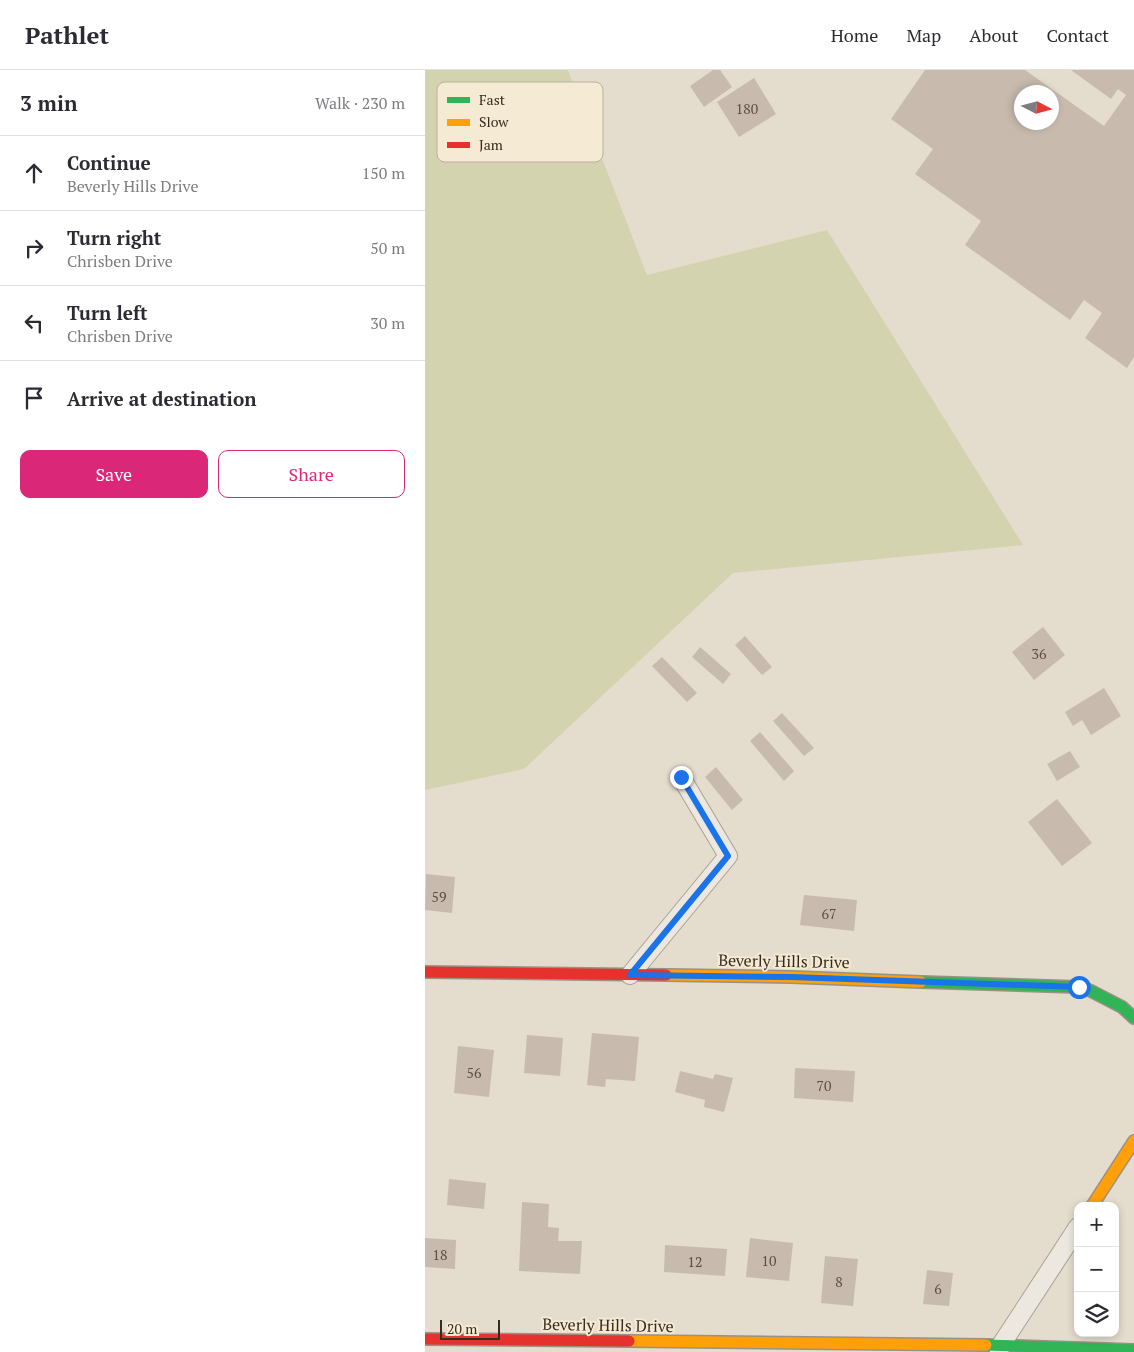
<!DOCTYPE html>
<meta charset="utf-8">
<style>
body{margin:0;font-family:"PT Serif",serif;background:#f7f7f7;color:#2b2b33}
.controls{position:absolute;right:15px;bottom:15px;display:grid;overflow:hidden;border-radius:10px;box-shadow:0 2px 8px #0003}
.controls button{width:45px;height:45px;display:grid;place-items:center;padding:0;border:0;border-bottom:1px solid #e1e1e2;background:#fff;color:#2b2b33;font:25px sans-serif}
.compass{position:absolute;left:589px;top:15px;width:45px;height:45px;border-radius:50%;background:#fff;box-shadow:0 2px 8px #0003;rotate:96deg}
.scale{position:absolute;left:15px;bottom:12px;width:60px;box-sizing:border-box;padding-left:5px;border:2px solid #372a1e;border-top:0;font-size:14px;line-height:18px;white-space:nowrap;color:#372a1e;-webkit-text-stroke:4px #f5ead3;paint-order:stroke}
.stop{position:absolute;width:15px;height:15px;margin:-11px;border:4px solid #1a73e8;border-radius:50%;background:#fff}
.stop.end{background:#1a73e8;border-color:#fff;box-shadow:0 1px 5px #0008}
.list{margin:0;padding:0;list-style:none}
h2{display:flex;justify-content:space-between;align-items:center;height:65px;margin:0;padding:0 20px;font-size:21px}
h2 small{font-size:16px;font-weight:400;color:#7c7c81}
.list li{display:grid;grid-template-columns:32px 1fr auto;gap:15px;align-items:center;box-sizing:border-box;height:75px;padding:0 20px;border-top:1px solid #e1e1e2}
.list b{display:block;font-size:19px;white-space:nowrap}
.list p{margin:0;font-size:16px;white-space:nowrap;color:#7c7c81}
.list em{font-size:16px;font-style:normal;color:#7c7c81}
.actions{display:flex;gap:10px;padding:15px 20px}
.actions a{flex:1;padding:11px 0;border:1px solid #db2777;border-radius:10px;text-align:center;font-size:18px;color:#db2777}
.actions .main{background:#db2777;color:#fff}
.icon{flex:none;width:28px;height:28px;fill:none;stroke:currentColor;stroke-width:2;stroke-linecap:round;stroke-linejoin:round}
.map{position:relative;flex:none;width:709px;height:1282px;overflow:hidden}
header{display:flex;align-items:center;gap:30px;box-sizing:border-box;height:70px;padding:0 25px;background:#fff;border-bottom:1px solid #e1e1e2}
header strong{font-size:24px}
nav{display:flex;gap:28px;margin-inline-start:auto;font-size:18px}
main{display:flex}
aside{flex:1;background:#fff}
.map>svg:first-child{display:block}
.green{fill:#d4d3b0}
.building{fill:#c8bbae;fill-rule:evenodd}
.lines{fill:none;stroke-linecap:round;stroke-linejoin:round}
.street-casing{stroke:#a9a196;stroke-width:20}
.fast-casing{stroke:#999186;stroke-width:14}
.slow-casing{stroke:#999186;stroke-width:14}
.jam-casing{stroke:#999186;stroke-width:14}
.street{stroke:#ece8df;stroke-width:18}
.fast{stroke:#30b455;stroke-width:11}
.slow{stroke:#ff9f0a;stroke-width:11}
.jam{stroke:#e5322d;stroke-width:11}
.route{stroke:#1a73e8;stroke-width:6}
.labels{text-anchor:middle;dominant-baseline:central;stroke-width:4;stroke-linejoin:round;paint-order:stroke}
.number-label{font-size:14px;fill:#5b4e42}
.street-label{font-size:16px;fill:#372a1e;stroke:#f5ead3}
.key{fill:#f5ead3;stroke:#bcb09d;stroke-width:1}
.key-label{font-size:14px;fill:#372a1e}
</style>
<header>
<strong>Pathlet</strong>
<nav><a>Home</a><a>Map</a><a>About</a><a>Contact</a></nav>
</header>
<main>
<aside>
<h2>3 min<small>Walk · 230 m</small></h2>
<ul class="list">
<li><svg class="icon" aria-label="ahead" viewBox="0 0 24 24"><path d="M12 20V5M6 11l6-6 6 6"/></svg><div><b>Continue</b><p>Beverly Hills Drive</p></div><em>150 m</em></li>
<li><svg class="icon" aria-label="right" viewBox="0 0 24 24"><path d="M7 20v-9h11M14 6l5 5-5 5"/></svg><div><b>Turn right</b><p>Chrisben Drive</p></div><em>50 m</em></li>
<li><svg class="icon" aria-label="left" viewBox="0 0 24 24"><path d="M17 20v-9H6M10 6l-5 5 5 5"/></svg><div><b>Turn left</b><p>Chrisben Drive</p></div><em>30 m</em></li>
<li><svg class="icon" aria-label="arrive" viewBox="0 0 24 24"><path d="M6 21V4h12l-3 4 3 4H6"/></svg><div><b>Arrive at destination</b></div></li>
</ul>
<div class="actions"><a class="main">Save</a><a>Share</a></div>
</aside>
<div class="map">
<svg width="709" height="1282" viewBox="0 0 709 1282">
<rect width="100%" height="100%" fill="#e4dccd"/>
<path class="green" d="M0 0H143L222 205 402 160 598 475 308 503 99 699 0 720Z"/>
<path class="building" d="M288 0H295L307 17 279 37 265 16Z
M500 0H600L679 56 701 25 693 19 686 29 646 0H709V287L702 298 660 268 677 243 659 230 645 250 540 175 556 151 490 104 508 79 466 49ZM596 22H626V52H596Z
M329 8 351 44 314 67 292 32Z
M618 557 640 585 609 610 587 582Z
M320 566 347 597 337 605 310 575Z
M275 577 306 604 298 614 267 587Z
M237 587 272 623 262 632 227 596Z
M679 618 696 646 666 665 657 650 648 656 640 642Z
M357 643 389 678 379 686 348 651Z
M335 662 369 701 359 711 325 671Z
M645 681 655 697 632 711 622 694Z
M291 697 318 730 307 740 280 707Z
M632 729 667 773 637 796 603 752Z
M1 804 30 807 27 843 0 840Z
M379 825 432 830 429 861 375 855Z
M167 963 214 967 210 1011 181 1009 180 1017 162 1015Z
M102 965 138 968 135 1006 99 1003Z
M33 976 69 980 64 1027 29 1023Z
M370 998 430 1001 428 1032 369 1028Z
M255 1001 288 1009 290 1004 308 1008 299 1042 279 1037 280 1030 250 1022Z
M24 1109 61 1113 59 1139 22 1135Z
M97 1132 124 1134 123 1157 134 1158 133 1171H157L155 1204 94 1201Z
M0 1168 31 1170 30 1199 0 1197Z
M325 1168 368 1173 364 1211 321 1207Z
M240 1175 302 1179 300 1206 239 1202Z
M400 1186 433 1189 428 1236 396 1233Z
M502 1200 528 1203 524 1236 498 1234Z"/>
<g class="lines">
<g class="street-casing">
<path id="street" d="M205 905 303 786 256 707
M574 1282 576 1275 653 1157"/>
</g>
<g class="fast-casing">
<path id="fast" d="M496 912 654 917 666 921 697 937 709 948
M561 1275 709 1280"/>
</g>
<g class="slow-casing">
<path id="slow" d="M241 905 366 907 496 912
M667 1136 709 1071
M204 1271 561 1275"/>
</g>
<g class="jam-casing">
<path id="jam" d="M0 902 241 905
M0 1269 204 1271"/>
</g>
<use href="#street" class="street"/>
<use href="#fast" class="fast"/>
<use href="#slow" class="slow"/>
<use href="#jam" class="jam"/>
</g>
<g class="lines">
<path class="route" d="M256 707 303 786 205 905 366 907 654 917"/>
</g>
<g class="labels">
<g class="number-label">
<text x="322" y="38">180</text>
<text x="614" y="583">36</text>
<text x="14" y="826">59</text>
<text x="404" y="843">67</text>
<text x="49" y="1002">56</text>
<text x="399" y="1015">70</text>
<text x="15" y="1184">18</text>
<text x="344" y="1190">10</text>
<text x="270" y="1191">12</text>
<text x="414" y="1211">8</text>
<text x="513" y="1218">6</text>
</g>
<g class="street-label">
<text transform="translate(359 891) rotate(1)">Beverly Hills Drive</text>
<text transform="translate(183 1255) rotate(1)">Beverly Hills Drive</text>
</g>
</g>
<rect x="12" y="12" width="166" height="80" rx="8" class="key"/>
<rect x="22" y="27" width="23" height="6" fill="#30b455"/>
<rect x="22" y="49" width="23" height="7" fill="#ff9f0a"/>
<rect x="22" y="72" width="23" height="6" fill="#e5322d"/>
<g class="key-label">
<text x="54" y="35">Fast</text>
<text x="54" y="57">Slow</text>
<text x="54" y="80">Jam</text>
</g>
</svg>
<div class="controls">
<button>+</button>
<button>−</button>
<button><svg class="icon" aria-label="layers" viewBox="0 0 24 24"><path d="M12 4l9 5-9 5-9-5zM3 14l9 5 9-5"/></svg></button>
</div>
<svg class="compass" viewBox="-18 -18 36 36"><path d="M0-13l5 13h-10z" fill="#e53935"/><path d="M0 13l5-13h-10z" fill="#7c7c81"/></svg>
<div class="scale">20 m</div>
<div class="stop" style="left:654px;top:917px"></div>
<div class="stop end" style="left:256px;top:707px"></div>
</div>
</main>
